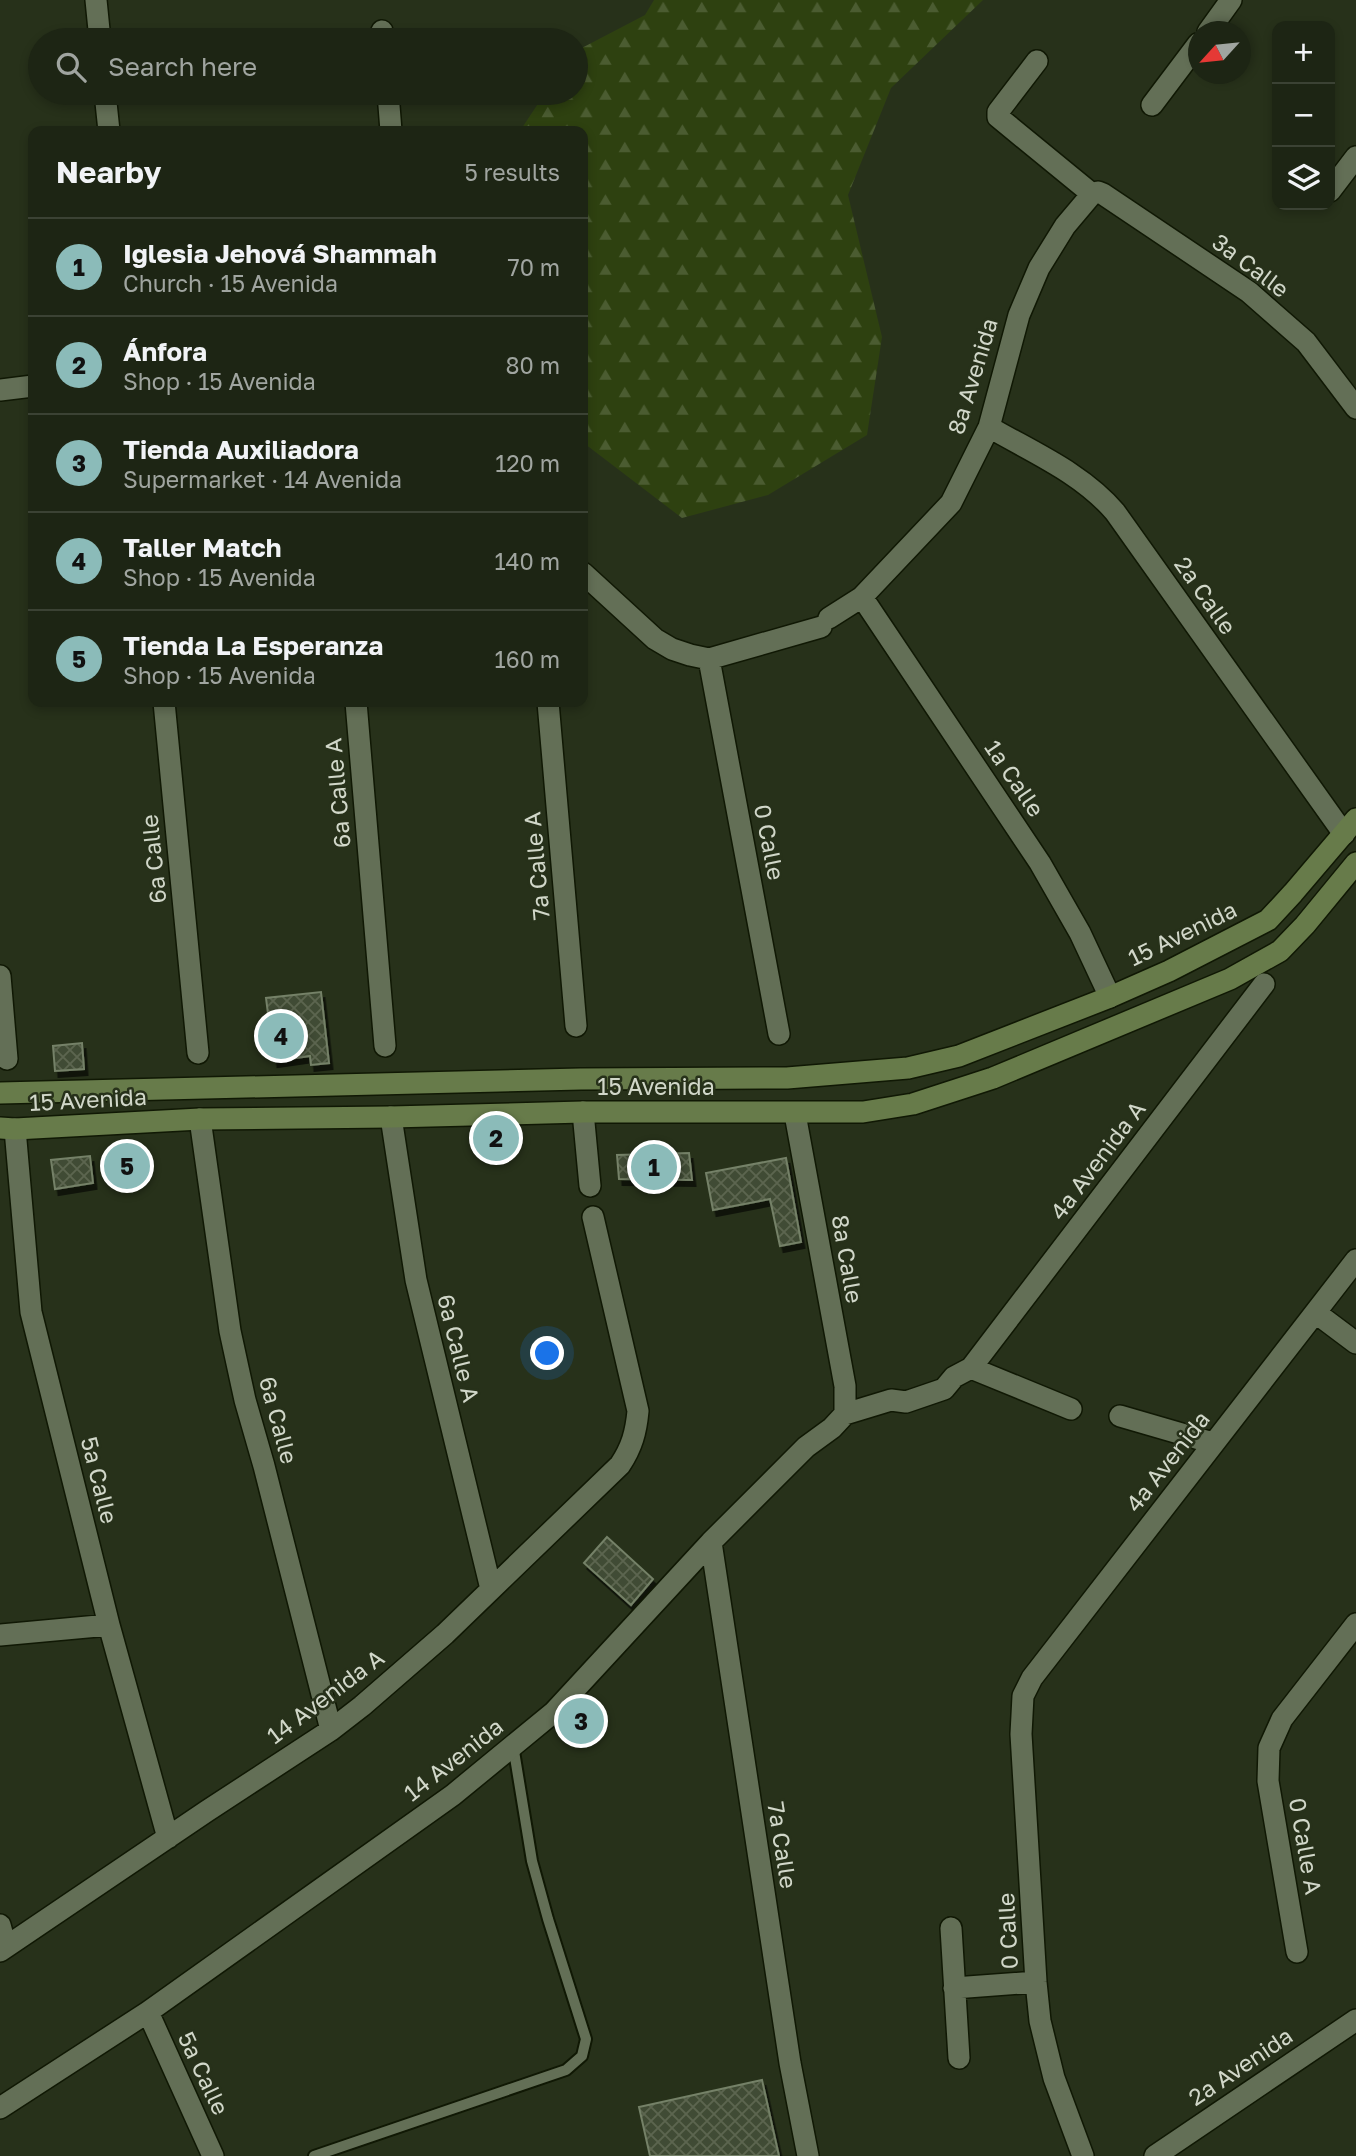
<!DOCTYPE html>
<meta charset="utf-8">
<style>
body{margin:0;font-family:"Golos Text",sans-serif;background:#252d1d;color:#f1f3f6}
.controls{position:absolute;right:21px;top:21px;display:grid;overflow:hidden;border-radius:14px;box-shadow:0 4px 10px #0003}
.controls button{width:63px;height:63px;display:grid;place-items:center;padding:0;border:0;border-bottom:2px solid #3b4234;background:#1d2514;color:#f1f3f6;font:35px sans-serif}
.compass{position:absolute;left:1188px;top:21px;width:63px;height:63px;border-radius:50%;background:#1d2514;box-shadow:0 4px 10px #0003;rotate:243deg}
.you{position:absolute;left:548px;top:1354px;width:24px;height:24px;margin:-18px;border:5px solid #fff;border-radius:50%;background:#1a73e8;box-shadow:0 0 0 10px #1a73e833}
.badge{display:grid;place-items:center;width:46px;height:46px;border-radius:50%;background:#8bbbb9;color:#111;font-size:23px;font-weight:700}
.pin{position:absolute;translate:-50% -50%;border:4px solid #fff;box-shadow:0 2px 7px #0006}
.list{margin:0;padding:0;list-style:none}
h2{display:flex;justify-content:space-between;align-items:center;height:91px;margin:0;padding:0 28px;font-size:30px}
h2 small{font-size:23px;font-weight:400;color:#a0a5a0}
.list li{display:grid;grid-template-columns:46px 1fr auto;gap:21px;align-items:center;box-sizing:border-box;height:98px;padding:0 28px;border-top:2px solid #3b4234}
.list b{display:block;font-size:26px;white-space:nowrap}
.list p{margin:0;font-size:23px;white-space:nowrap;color:#a0a5a0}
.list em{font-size:23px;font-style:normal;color:#a0a5a0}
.icon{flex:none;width:38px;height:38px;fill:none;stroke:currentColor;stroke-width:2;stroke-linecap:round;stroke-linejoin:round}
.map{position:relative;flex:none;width:1356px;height:2156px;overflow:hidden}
.search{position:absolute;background:#1d2514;box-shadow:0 4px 10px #0003;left:28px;top:28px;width:560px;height:77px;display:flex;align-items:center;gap:18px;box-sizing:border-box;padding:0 24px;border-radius:38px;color:#a0a5a0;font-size:26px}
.panel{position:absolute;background:#1d2514;box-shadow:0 4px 10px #0003;left:28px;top:126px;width:560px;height:581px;border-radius:14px}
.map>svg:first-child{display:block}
.forest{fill:url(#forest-firs)}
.building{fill:url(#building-cross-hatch);stroke:#748167;stroke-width:2;filter:url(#shadow)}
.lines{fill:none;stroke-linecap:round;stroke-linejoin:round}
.lane-casing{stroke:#101804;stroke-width:14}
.street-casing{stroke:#101804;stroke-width:24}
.secondary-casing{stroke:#101804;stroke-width:24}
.lane{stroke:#636f56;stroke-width:10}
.street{stroke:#636f56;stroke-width:21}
.secondary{stroke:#677b4a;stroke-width:21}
.labels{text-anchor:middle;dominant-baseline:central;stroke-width:5;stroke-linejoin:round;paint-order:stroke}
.street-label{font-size:23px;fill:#d1d7c9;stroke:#27311a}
</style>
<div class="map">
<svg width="1356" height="2156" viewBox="0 0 1356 2156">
<defs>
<pattern id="forest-firs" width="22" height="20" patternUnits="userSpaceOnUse" patternTransform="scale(1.75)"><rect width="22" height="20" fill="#2e4110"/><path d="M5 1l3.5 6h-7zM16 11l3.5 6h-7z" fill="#4b5c31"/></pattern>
<pattern id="building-cross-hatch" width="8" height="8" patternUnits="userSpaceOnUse" patternTransform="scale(1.75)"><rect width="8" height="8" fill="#414c34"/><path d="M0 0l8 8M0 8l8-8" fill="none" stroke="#5b6550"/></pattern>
<filter id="shadow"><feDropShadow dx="3.5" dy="6" stdDeviation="0" flood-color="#0009"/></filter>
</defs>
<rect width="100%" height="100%" fill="#27311a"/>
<path class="forest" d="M654 0H983L891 88 848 195 882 337 867 435 768 495 682 518 585 444 583 440V131H520L545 93H576V51L645 15Z"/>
<path class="building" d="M321 992 329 1063 311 1065 310 1056 274 1061 266 998Z
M82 1043 84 1069 55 1071 53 1046Z
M689 1153 692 1180 619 1179 617 1155Z
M90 1156 93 1183 55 1189 51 1160Z
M786 1158 801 1242 780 1246 770 1199 713 1210 706 1173Z
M607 1537 653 1579 631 1605 584 1563Z
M762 2080 779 2156H650L639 2107Z"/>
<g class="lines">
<g class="lane-casing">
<path id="lane" d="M314 2156 566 2070 582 2056 586 2039 548 1919 532 1861 513 1745"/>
</g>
<g class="street-casing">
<path id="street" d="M96 0 100 40
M382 31 383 40
M1208 32 1231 0
M1037 61 998 112V117L1092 194
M105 93 109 131
M388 93 391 131
M1152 105 1198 44
M1330 191 1356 157
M1092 194 1098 192 1103 194 1249 292 1306 342 1356 408
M0 390 33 386
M989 427C1032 452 1082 473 1115 512L1344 834
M583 573 655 639 672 649 690 655 709 659 821 627
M862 597 1040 863 1080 933 1110 997
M829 618 862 597 951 503 989 427 1019 315 1039 268 1065 226 1092 194
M709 659 779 1034
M164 702 198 1053
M356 702 385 1046
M548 702 576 1026
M0 976 7 1059
M583 1112 590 1186
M795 1114 845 1386V1414
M391 1117 416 1280 491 1589
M200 1119 230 1331 245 1400 264 1466 331 1730
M15 1129 31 1312 109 1625 168 1838
M1316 1313 1356 1343
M971 1368 1071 1409
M1120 1416 1213 1443
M711 1542 790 2063 808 2156
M0 1635 109 1625
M0 1925 6 1947
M951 1928 959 2058
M0 1951 207 1811 331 1730 362 1706 445 1634 620 1465C632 1447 636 1432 638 1411L593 1217
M1297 1952 1268 1781 1269 1748 1282 1719 1356 1624
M954 1988 1036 1982
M148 2012 213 2156
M0 2108 148 2012 453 1795 554 1712 711 1542 806 1447 832 1428 845 1414 891 1400 906 1402 944 1389 954 1377 971 1368 1264 984
M1083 2156 1054 2078 1040 2021 1036 1982 1021 1734 1023 1696 1032 1678 1356 1260
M1155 2156 1356 2020"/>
</g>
<g class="secondary-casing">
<path id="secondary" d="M0 1093 581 1079 787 1078 908 1068 959 1056 1110 997 1169 971 1268 920 1293 893 1356 819
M0 1128 15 1129 200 1119 391 1117 583 1112H863L913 1104 993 1078 1230 979 1280 951 1305 925 1356 863"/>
</g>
<use href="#lane" class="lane"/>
<use href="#street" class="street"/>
<use href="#secondary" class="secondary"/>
</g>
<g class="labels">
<g class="street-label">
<text transform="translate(1251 265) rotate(37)">3a Calle</text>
<text transform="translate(972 376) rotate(-73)">8a Avenida</text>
<text transform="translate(1206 595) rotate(55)">2a Calle</text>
<text transform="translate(1015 778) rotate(56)">1a Calle</text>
<text transform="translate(337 793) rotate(-95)">6a Calle A</text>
<text transform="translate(770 842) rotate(79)">0 Calle</text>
<text transform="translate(153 859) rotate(-96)">6a Calle</text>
<text transform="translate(536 866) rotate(-95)">7a Calle A</text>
<text transform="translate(1182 933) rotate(-26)">15 Avenida</text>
<text x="656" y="1086">15 Avenida</text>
<text transform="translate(88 1099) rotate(-3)">15 Avenida</text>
<text transform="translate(1097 1160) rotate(-53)">4a Avenida A</text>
<text transform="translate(848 1259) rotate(80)">8a Calle</text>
<text transform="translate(459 1348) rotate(76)">6a Calle A</text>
<text transform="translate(279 1420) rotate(75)">6a Calle</text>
<text transform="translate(1167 1461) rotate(-52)">4a Avenida</text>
<text transform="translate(100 1480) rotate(76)">5a Calle</text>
<text transform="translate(325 1696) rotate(-37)">14 Avenida A</text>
<text transform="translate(453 1759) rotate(-38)">14 Avenida</text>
<text transform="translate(783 1845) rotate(81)">7a Calle</text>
<text transform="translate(1306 1846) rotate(80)">0 Calle A</text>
<text transform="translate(1007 1931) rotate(-93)">0 Calle</text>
<text transform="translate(1240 2066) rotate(-34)">2a Avenida</text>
<text transform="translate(204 2073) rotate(65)">5a Calle</text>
</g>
</g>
</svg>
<div class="controls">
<button>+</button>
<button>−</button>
<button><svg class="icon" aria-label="layers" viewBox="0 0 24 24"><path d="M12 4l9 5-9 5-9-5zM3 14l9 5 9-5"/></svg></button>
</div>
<svg class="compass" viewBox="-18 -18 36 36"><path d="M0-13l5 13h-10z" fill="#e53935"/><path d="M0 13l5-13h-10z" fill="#a0a5a0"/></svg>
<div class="you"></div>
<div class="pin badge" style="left:654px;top:1167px">1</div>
<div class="pin badge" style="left:496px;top:1138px">2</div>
<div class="pin badge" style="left:581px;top:1721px">3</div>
<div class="pin badge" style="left:281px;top:1036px">4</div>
<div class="pin badge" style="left:127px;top:1166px">5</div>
<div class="search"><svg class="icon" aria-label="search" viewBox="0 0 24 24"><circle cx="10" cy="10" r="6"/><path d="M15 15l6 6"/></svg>Search here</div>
<section class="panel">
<h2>Nearby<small>5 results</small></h2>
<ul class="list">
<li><span class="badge">1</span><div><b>Iglesia Jehová Shammah</b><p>Church · 15 Avenida</p></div><em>70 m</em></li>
<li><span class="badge">2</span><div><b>Ánfora</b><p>Shop · 15 Avenida</p></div><em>80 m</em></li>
<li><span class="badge">3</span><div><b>Tienda Auxiliadora</b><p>Supermarket · 14 Avenida</p></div><em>120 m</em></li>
<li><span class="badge">4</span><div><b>Taller Match</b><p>Shop · 15 Avenida</p></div><em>140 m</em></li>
<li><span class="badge">5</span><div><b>Tienda La Esperanza</b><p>Shop · 15 Avenida</p></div><em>160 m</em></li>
</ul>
</section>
</div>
